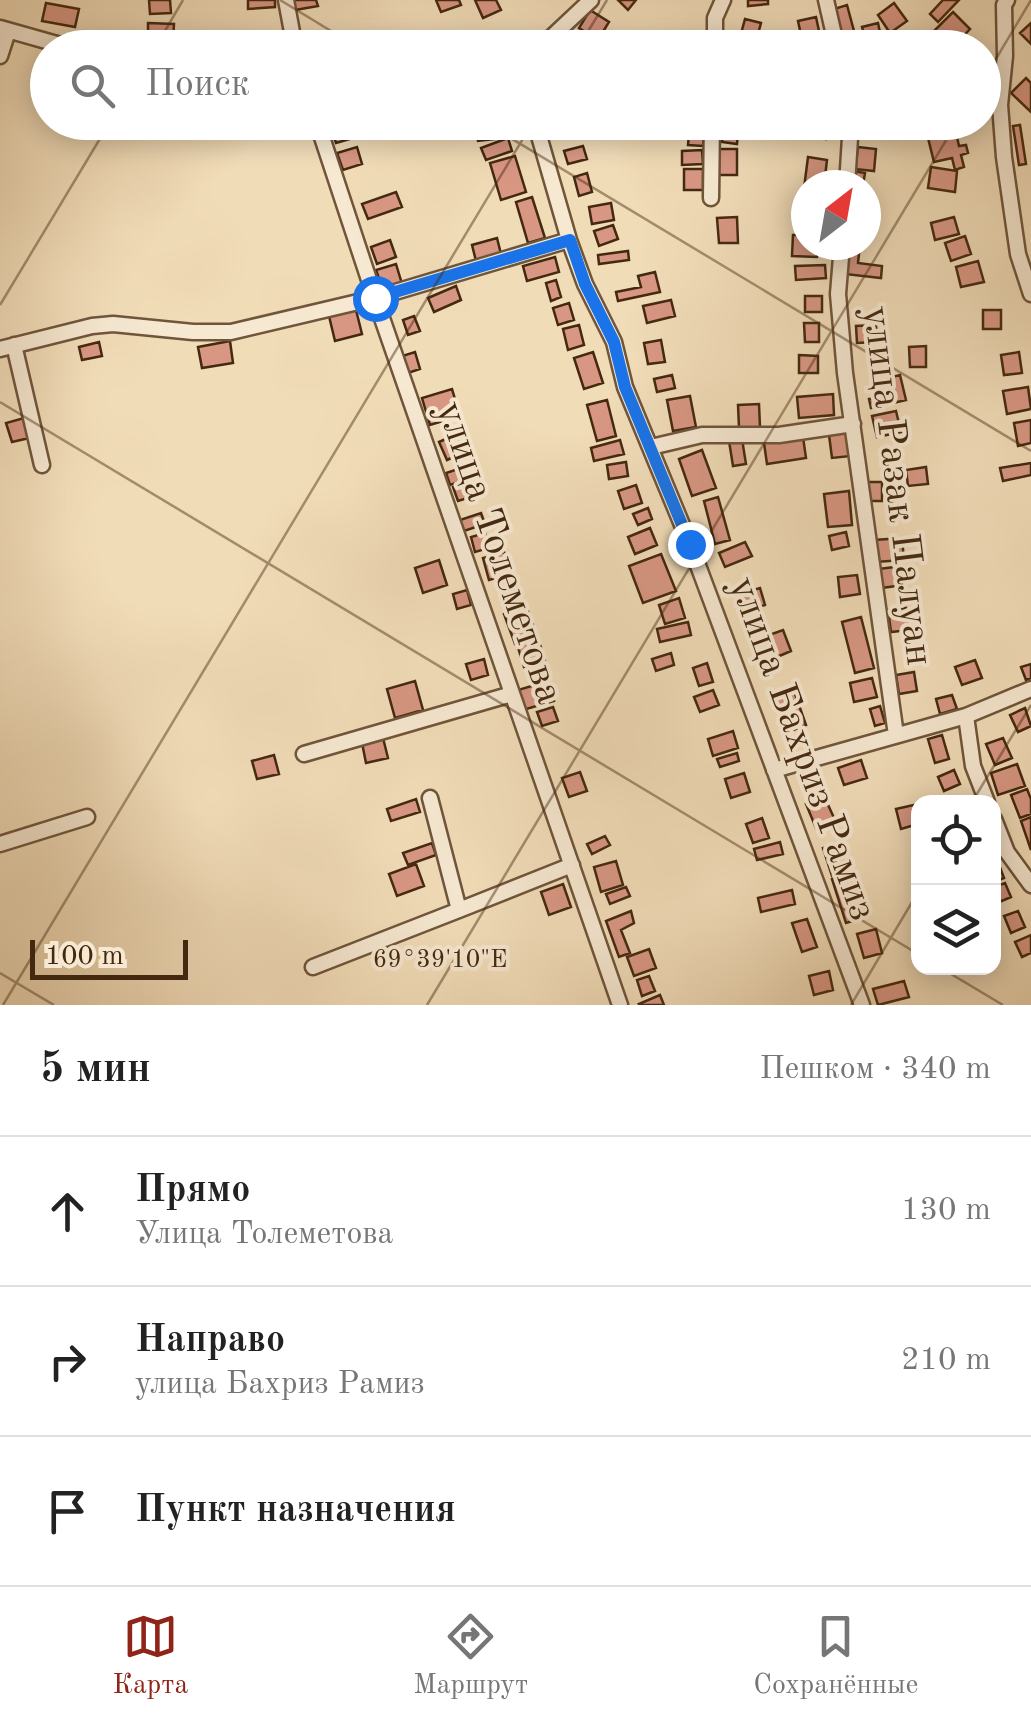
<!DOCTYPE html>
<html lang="ru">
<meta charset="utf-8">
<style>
body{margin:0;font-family:"Old Standard TT",serif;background:#f6f6f6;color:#222}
.controls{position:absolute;right:30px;bottom:30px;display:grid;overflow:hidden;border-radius:20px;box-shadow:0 5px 25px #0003}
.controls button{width:90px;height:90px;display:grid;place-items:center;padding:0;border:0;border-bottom:2px solid #e0e0e0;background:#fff;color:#222;font:50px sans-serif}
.compass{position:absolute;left:791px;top:170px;width:90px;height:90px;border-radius:50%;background:#fff;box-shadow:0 5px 25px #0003;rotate:31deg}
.scale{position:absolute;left:30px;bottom:25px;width:158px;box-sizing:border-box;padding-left:10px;border:5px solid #442810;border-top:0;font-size:28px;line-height:35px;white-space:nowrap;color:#442810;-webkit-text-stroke:8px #f6e8d1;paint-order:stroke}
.stop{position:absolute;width:30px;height:30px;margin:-22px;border:8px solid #1a73e8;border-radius:50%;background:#fff}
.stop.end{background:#1a73e8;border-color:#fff;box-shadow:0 2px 10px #0008}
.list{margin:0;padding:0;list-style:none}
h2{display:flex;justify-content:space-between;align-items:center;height:130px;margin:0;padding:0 40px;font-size:42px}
h2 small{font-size:32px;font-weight:400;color:#767676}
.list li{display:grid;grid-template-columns:65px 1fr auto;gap:30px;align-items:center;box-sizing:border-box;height:150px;padding:0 40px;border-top:2px solid #e0e0e0}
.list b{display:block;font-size:38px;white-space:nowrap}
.list p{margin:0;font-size:32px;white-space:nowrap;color:#767676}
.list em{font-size:32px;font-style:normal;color:#767676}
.icon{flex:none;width:55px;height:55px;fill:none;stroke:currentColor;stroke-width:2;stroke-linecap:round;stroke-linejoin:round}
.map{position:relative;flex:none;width:1031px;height:1005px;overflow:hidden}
.search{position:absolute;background:#fff;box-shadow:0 5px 25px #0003;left:30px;right:30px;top:30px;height:110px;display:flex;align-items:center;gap:25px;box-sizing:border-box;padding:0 35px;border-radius:55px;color:#767676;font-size:38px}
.sheet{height:580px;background:#fff}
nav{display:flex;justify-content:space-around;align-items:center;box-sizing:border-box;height:140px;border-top:2px solid #e0e0e0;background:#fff;font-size:28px;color:#767676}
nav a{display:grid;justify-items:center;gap:5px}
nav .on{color:#8f2418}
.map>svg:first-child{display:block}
.building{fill:#d89783;stroke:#442810;stroke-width:2.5}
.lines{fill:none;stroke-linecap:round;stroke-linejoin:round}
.minor-casing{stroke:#6f553a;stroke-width:19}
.minor{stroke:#f6e8d1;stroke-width:14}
.route{stroke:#1a73e8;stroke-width:12}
.ticks{fill:none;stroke:#442810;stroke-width:2.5;stroke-opacity:0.45}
.labels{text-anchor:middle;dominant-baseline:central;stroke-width:8;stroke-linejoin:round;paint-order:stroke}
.street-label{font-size:40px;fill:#442810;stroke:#f6e8d1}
.ticks-label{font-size:25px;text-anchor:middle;fill:#442810;stroke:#f6e8d1;stroke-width:8;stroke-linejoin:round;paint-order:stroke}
</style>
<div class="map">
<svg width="1031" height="1005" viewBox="0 0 1031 1005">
<rect width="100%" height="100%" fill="#f1dcb8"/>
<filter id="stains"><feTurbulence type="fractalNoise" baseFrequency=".002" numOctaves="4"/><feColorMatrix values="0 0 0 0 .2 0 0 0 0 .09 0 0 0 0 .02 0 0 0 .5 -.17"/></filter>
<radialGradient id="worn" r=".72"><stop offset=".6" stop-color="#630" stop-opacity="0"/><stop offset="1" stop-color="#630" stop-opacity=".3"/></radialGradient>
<path class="building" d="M149 0H170L171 13 150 14Z
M248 0H275V7L248 9Z
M293 0H316L318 6 295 10Z
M436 0H459L461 5 441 12Z
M475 0H496L501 10 483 18Z
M618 0H636L628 10Z
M748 0H768V4L748 6Z
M943 0H959L938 22 930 14Z
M46 3 79 9 75 27 42 21Z
M894 3 907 21 890 33 878 15Z
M847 5 854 31 841 34 834 9Z
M590 10 609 22 598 40 579 28Z
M953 12 970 29 952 48H939L928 37Z
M816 17 819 31 801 35 798 21Z
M745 19 761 23 755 45 739 41Z
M148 23 174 24 173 40H148Z
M878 23 881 37 866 41 862 27Z
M1031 23V44L1020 33Z
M1026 78 1031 83V112L1011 93Z
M329 122H352L357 137 336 143Z
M690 122H705L703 146 688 145Z
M724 122H739L737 144 722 142Z
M810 122 828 123 826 139 808 136Z
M853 122H881L880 137 853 135Z
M504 124 505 138 478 141 476 128Z
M1020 125 1026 164 1019 165 1013 126Z
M955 128 959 146 966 145 968 153 961 155 964 167 955 170 952 158 934 162 927 134Z
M508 138 512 151 486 160 481 148Z
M583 146 587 159 568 164 564 151Z
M357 147 362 164 343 170 337 153Z
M858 147 876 149 874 171 855 169Z
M716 149H737V175H716Z
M702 150 703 164 682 165V151Z
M515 156 526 192 501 200 490 163Z
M808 157 827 160 824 185H806V188H804Z
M931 167 957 171 955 192 928 188Z
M684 169H703V190H684Z
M853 171 865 173 863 185H851Z
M587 173 592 192 579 196 574 177Z
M396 192 402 207 368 219 362 204Z
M532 197 545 238 528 243 516 202Z
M611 203 614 220 592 224 589 207Z
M866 212H873L870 241 866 240Z
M737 217 738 243H719L717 218Z
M954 217 959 234 935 240 931 223Z
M613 225 618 239 599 246 594 231Z
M793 235H806V245H818L817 257 792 256Z
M965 236 971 254 951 261 945 243Z
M497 238 502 258 477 265 472 245Z
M390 240 396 257 377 264 371 247Z
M848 245H860L858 263 882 266 881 278 845 274Z
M628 251 629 260 599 264 598 255Z
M555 257 559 272 527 281 523 266Z
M978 261 984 282 961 287 956 267Z
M396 264 402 284 383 290 376 270Z
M825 265 826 278 796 280 795 266Z
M655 272 660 292 618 301 616 292 641 287 638 276Z
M556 280 561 297 551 301 546 283Z
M456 286 461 300 434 312 428 298Z
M805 296H822V312H805Z
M671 300 675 316 647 323 643 306Z
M569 303 574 320 558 325 553 308Z
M355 306 362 334 335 341 328 312Z
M983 310H1001V329H983Z
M414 316 420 331 408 335 403 320Z
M804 323H819V342H805Z
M579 325 584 345 568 350 563 329Z
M876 325 877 342 857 343 856 326Z
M661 340 665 362 648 364 644 343Z
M230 341 233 363 202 368 198 347Z
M99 342 102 356 82 360 79 347Z
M926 346V367H910L909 347Z
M415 352 420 369 405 374 399 357Z
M593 352 603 383 584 389 574 358Z
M1019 352 1022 373 1004 375 1001 355Z
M799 355 818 356V373H799Z
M672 375 675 388 657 392 654 379Z
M900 375 906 400 871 408 869 399 880 397 876 381Z
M1028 387 1031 409 1007 414 1003 391Z
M452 389 460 416 430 425 422 398Z
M833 394 834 415 799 418 797 397Z
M690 396 696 427 673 431 667 400Z
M607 400 616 436 597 441 587 405Z
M759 404 760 427 739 428 738 405Z
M896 411 901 432 877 437 872 416Z
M24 418 29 438 12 442 6 423Z
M1031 420V443L1018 446 1014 423Z
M848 433 851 456 832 458 829 435Z
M457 434 465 452 447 460 439 442Z
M803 437 806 458 767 464 764 443Z
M742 439 746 464 733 466 729 441Z
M620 440 624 454 594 461 591 448Z
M702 450 716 488 692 496 679 459Z
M626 462 628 476 609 479 607 465Z
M1031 463V475L1003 481 1000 468Z
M926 467 928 484 908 486 906 470Z
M461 468 465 480 450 485 446 473Z
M480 478 484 493 458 501 453 487Z
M867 482H882V501H868Z
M636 485 642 503 624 509 618 491Z
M849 491 852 525 828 527 824 494Z
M718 497 730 540 715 544 704 501Z
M648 508 652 519 638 525 633 514Z
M481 513 485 524 464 531 460 520Z
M650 528 657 545 635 554 628 537Z
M846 532 849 546 832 550 829 536Z
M485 533 489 548 475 552 471 537Z
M902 538 904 560 875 562 874 540Z
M745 542 752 556 725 567 719 553Z
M504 552 511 574 489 580 483 558Z
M661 554 676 591 643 603 629 566Z
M439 560 447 585 423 593 415 568Z
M895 567 897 586 881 588 878 569Z
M857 575 860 594 840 597 838 577Z
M760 588 765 605 747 610 742 593Z
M467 590 471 605 457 609 453 594Z
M679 598 685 618 665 624 659 605Z
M526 606 537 636 515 644 504 614Z
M906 608 909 630 891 632 888 610Z
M861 617 874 668 855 673 842 622Z
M688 622 691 635 660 642 657 629Z
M783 630 791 651 777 657 769 635Z
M538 638 545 661 524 667 517 644Z
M671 653 674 665 656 671 652 659Z
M484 659 488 675 471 680 466 664Z
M975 660 982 678 962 685 955 667Z
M707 663 713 682 699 686 693 668Z
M1031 664V678L1026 680 1021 667Z
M914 672 917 691 899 694 896 675Z
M872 678 877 697 854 702 850 683Z
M415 681 423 710 395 718 387 689Z
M548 681 554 701 523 710 518 690Z
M713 690 719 705 700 712 694 697Z
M794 691 806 725 788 732 775 697Z
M952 695 957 709 940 714 936 699Z
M880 706 885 723 875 726 870 709Z
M553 707 558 721 542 726 537 712Z
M1025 708 1031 726 1018 732 1010 715Z
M733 731 738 748 713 756 708 739Z
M942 735 949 759 935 763 928 739Z
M383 738 388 758 366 763 362 743Z
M1003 738 1012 758 995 765 986 744Z
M737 753 739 761 720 767 717 759Z
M274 755 279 774 257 779 252 761Z
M861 760 867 778 844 785 838 768Z
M1017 764 1025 786 998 795 991 773Z
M954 770 960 784 944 791 938 777Z
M580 772 587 791 569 797 562 778Z
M744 773 750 792 731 798 725 779Z
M1027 789 1031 799V814L1020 818 1011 795Z
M824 796 835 820 816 828 806 804Z
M416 799 420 812 391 821 387 809Z
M918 804V824L901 829 896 809Z
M1031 817V850L1021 821Z
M762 818 769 838 753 843 746 824Z
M605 836 610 845 592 854 587 844Z
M780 842 783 854 757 860 754 849Z
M844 842 852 870 832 876 823 848Z
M432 843 436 855 408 865 403 853Z
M996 857 1004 878 994 882V858Z
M616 861 623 885 601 892 594 867Z
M416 864 424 886 397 896 389 874Z
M855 872 869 916 846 923 832 879Z
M1005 883 1011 897 995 904 994 887Z
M563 884 571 907 549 915 541 892Z
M626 887 630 896 610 904 606 894Z
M792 890 795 904 761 912 758 898Z
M631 911 634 923 621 930 630 953 619 957 606 921Z
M1018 911 1025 927 1011 933 1004 916Z
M807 919 817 947 802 952 792 923Z
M876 929 882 953 864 958 857 934Z
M1031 935V953L1022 957 1015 942Z
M649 949 656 968 634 976 627 957Z
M829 971 833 990 814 995 809 976Z
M649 976 655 991 642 996 637 980Z
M904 981 909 997 878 1005 873 989Z
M660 995 664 1005H640L639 1004Z"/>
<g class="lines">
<g class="minor-casing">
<path id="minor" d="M286 0 295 48
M826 0 837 48
M1007 0 1004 5 1005 56 1000 105 1004 157 1018 254 1031 294
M0 28 71 48
M540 48 591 0
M715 48V18L723 0
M0 56 8 31
M317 122 375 298 620 1005
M535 122 569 240 585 284 614 342 625 387 690 544 862 1005
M847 185 851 122
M711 198 712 122
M842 245 838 294 845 373 896 735
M14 345 42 465
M0 349 92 326 113 324 193 332H231L375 298 569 240
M651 447 702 435H779L853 424
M966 716 973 766 987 802
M304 754 512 694
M774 770 966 716 1031 689
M430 798 459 910 572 865
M994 819 1007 852 1031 885
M0 844 87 817
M313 967 459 910"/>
</g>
<use href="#minor" class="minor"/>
</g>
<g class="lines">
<path class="route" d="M375 298 570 240 585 284 614 342 625 387 690 544"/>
</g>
<path class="ticks" d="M280 0 359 48M155 48 183 0M578 48 607 0M984 79 1031 0M484 122 1031 451M0 305 110 122M0 402 918 954M972 802 1031 705M941 968 1003 1005M0 973 54 1005M3 1005 533 122M427 1005 957 122M851 1005 918 892"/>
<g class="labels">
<g class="street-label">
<text transform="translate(896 486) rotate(83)">улица Разак Палуан</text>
<text transform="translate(498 553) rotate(71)">улица Толеметова</text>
<text transform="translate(801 749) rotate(70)">улица Бахриз Рамиз</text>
</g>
</g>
<g class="ticks-label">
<text x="440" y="967">69°39'10"E</text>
</g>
<rect width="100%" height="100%" filter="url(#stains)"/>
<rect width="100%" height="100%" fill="url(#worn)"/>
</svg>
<div class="controls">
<button><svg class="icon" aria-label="locate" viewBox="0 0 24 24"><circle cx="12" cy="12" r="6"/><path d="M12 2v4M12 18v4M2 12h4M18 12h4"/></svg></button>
<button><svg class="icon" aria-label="layers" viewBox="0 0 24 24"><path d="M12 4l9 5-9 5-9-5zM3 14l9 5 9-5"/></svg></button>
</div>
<svg class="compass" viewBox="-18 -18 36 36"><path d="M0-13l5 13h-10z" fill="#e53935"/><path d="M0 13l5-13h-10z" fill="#767676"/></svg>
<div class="scale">100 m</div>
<div class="stop" style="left:375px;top:298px"></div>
<div class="stop end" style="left:690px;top:544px"></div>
<div class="search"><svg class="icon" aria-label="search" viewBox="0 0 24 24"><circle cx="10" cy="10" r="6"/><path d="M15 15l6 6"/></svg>Поиск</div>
</div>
<section class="sheet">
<h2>5 мин<small>Пешком · 340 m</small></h2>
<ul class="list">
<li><svg class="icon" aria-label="ahead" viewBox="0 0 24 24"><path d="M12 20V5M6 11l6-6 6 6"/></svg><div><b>Прямо</b><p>Улица Толеметова</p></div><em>130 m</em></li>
<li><svg class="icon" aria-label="right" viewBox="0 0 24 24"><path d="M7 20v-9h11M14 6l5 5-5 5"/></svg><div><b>Направо</b><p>улица Бахриз Рамиз</p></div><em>210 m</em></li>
<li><svg class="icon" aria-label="arrive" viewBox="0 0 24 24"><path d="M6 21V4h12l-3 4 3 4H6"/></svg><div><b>Пункт назначения</b></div></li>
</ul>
</section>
<nav>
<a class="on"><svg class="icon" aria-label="map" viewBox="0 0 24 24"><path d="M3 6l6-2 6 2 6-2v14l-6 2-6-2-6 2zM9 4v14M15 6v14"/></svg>Карта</a>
<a><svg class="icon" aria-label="directions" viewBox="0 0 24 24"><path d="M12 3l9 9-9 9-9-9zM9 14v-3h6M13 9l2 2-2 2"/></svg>Маршрут</a>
<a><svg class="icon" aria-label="saved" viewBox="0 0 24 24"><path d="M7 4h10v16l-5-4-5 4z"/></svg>Сохранённые</a>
</nav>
